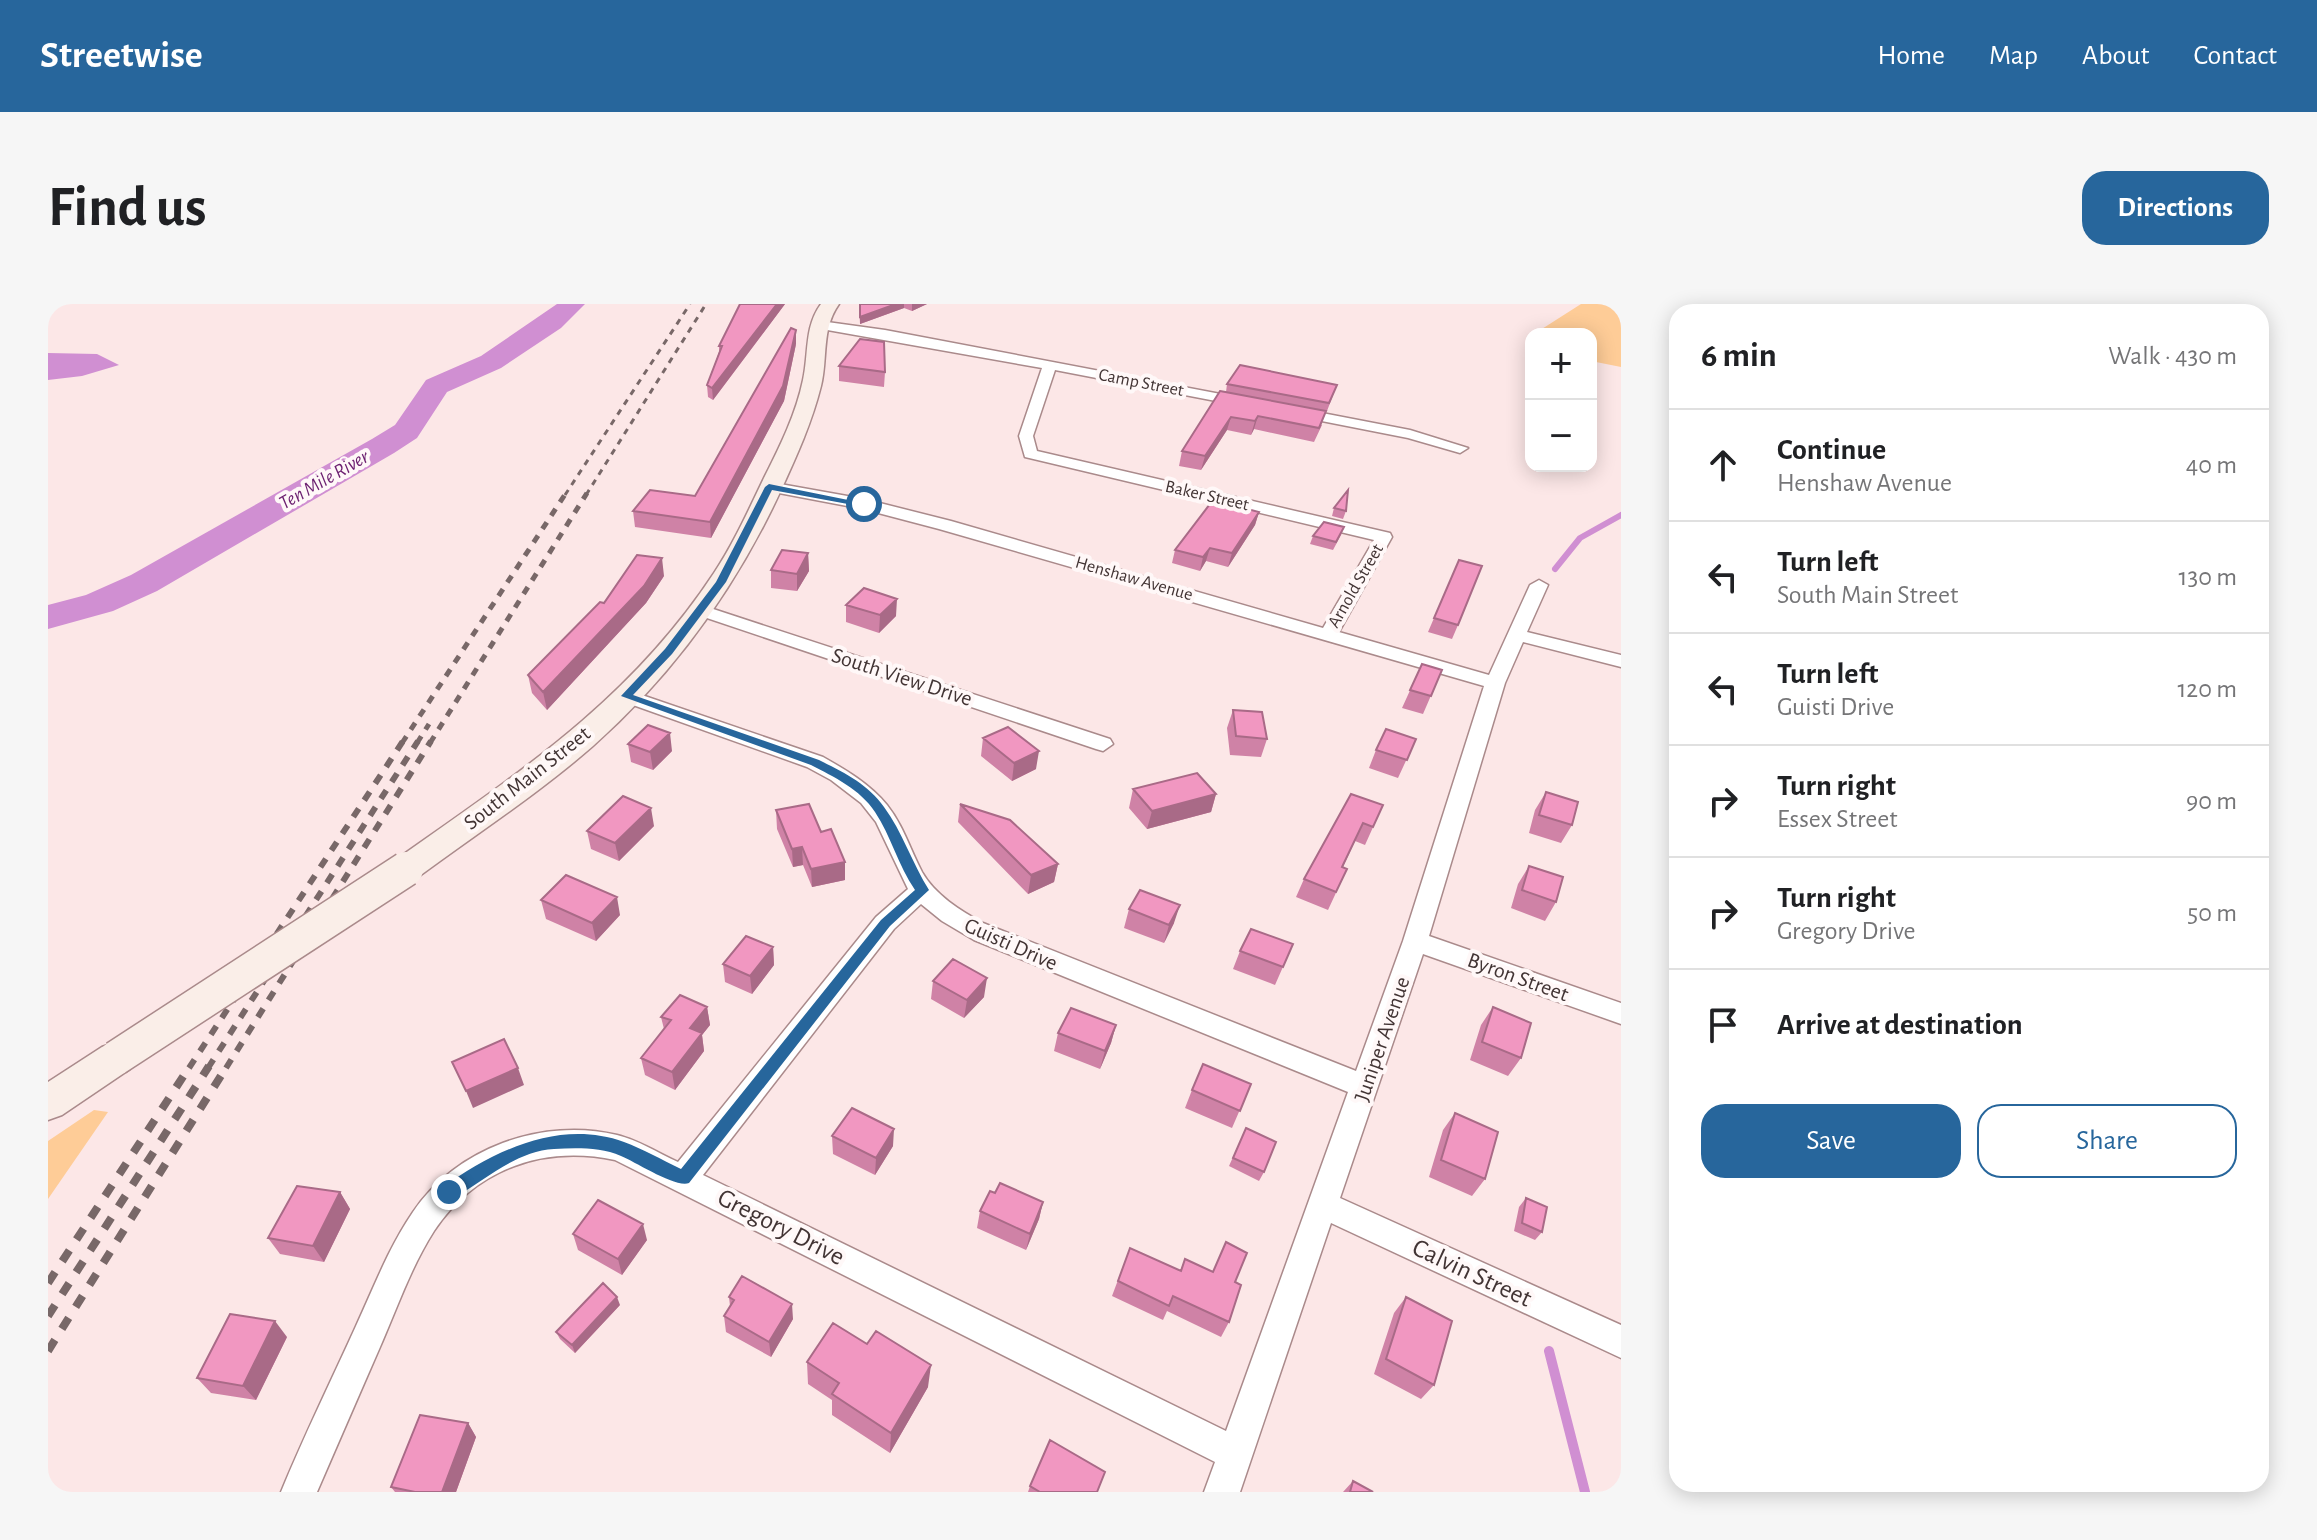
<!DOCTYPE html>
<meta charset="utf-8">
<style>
body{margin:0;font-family:"Alegreya Sans",sans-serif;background:#f6f6f6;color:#202124}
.controls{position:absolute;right:24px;top:24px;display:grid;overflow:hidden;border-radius:16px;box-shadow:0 4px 20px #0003}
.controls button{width:72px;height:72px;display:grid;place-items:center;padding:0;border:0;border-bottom:2px solid #e0e0e0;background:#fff;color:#202124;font:40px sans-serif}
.stop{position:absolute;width:24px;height:24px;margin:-18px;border:6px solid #27669c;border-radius:50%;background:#fff}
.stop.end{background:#27669c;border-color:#fff;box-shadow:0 2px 8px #0008}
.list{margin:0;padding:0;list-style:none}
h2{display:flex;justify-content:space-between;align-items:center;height:104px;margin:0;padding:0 32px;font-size:34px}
h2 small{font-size:26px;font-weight:400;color:#757577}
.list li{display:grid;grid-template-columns:52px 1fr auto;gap:24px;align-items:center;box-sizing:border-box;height:112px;padding:0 32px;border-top:2px solid #e0e0e0}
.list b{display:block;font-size:30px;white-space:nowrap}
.list p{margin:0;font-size:26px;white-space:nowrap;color:#757577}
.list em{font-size:26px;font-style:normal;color:#757577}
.actions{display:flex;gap:16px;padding:24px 32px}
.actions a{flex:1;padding:18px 0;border:2px solid #27669c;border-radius:24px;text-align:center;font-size:28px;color:#27669c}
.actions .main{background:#27669c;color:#fff}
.icon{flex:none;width:44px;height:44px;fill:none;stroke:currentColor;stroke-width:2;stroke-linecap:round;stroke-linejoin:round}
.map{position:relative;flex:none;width:1573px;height:1188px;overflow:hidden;border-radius:24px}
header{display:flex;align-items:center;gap:48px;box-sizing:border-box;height:112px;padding:0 40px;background:#27669c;color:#fff}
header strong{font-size:38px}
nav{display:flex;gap:44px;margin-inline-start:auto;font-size:28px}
.intro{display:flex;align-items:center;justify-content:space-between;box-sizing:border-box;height:192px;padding:0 48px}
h1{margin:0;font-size:56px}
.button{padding:20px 36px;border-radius:24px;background:#27669c;color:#fff;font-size:28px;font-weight:700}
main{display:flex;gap:48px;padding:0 48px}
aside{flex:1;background:#fff;border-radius:24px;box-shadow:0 4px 20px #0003}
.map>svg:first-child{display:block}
.green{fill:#fecc97}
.water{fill:#d08fd2}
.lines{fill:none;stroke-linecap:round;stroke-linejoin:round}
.stream-far1{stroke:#d08fd2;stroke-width:6}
.stream{stroke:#d08fd2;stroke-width:10}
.river{fill:#d08fd2;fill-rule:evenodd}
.street-casing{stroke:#aa8a8b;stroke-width:3}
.secondary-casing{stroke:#aa8a8b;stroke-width:3}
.street{fill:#fff;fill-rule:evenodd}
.secondary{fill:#faeee8;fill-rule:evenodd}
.rail-far3{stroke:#786868;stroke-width:3;stroke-dasharray:6 6;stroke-linecap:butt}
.rail-far2{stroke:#786868;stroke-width:5;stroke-dasharray:8 8;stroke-linecap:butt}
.rail-far1{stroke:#786868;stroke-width:6;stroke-dasharray:10 10;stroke-linecap:butt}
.rail{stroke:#786868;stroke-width:8;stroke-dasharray:13 13;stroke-linecap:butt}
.secondary-bridge-casing{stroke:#aa8a8b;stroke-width:37;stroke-linecap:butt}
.secondary-bridge{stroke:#faeee8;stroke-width:34}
.wall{fill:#cf82a6}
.shaded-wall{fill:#a96a87}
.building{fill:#f197c1;stroke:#a96a87;stroke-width:2}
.route{fill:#27669c}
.labels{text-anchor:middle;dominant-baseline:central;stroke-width:8;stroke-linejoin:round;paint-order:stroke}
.far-street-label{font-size:18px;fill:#423434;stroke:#fff8f8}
.far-water-label{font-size:20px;font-style:italic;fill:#6b1e6f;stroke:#fff8f8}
.street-label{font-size:22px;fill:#423434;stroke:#fff8f8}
.near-street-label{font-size:26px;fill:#423434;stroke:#fff8f8}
</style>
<header>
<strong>Streetwise</strong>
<nav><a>Home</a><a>Map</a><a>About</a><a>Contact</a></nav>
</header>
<div class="intro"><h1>Find us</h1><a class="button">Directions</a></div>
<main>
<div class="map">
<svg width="1573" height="1188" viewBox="0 0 1573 1188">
<rect width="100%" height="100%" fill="#fce7e7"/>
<path class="green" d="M1533 0H1573V63L1543 57V30H1486Z
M46 806 60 808 0 895V837Z"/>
<path class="water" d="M0 49 49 50 71 61 34 72 0 76Z"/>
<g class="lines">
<path class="stream-far1" d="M1507 265 1532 234 1573 211"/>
<path class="stream" d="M1501 1047 1537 1188"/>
<path class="river" d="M509 0H537L513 24 453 64 399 88 369 134 346 149 109 287 65 307 0 325V301L38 291 83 271 324 135 347 121 378 76 433 52Z"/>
<g class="street-casing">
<path id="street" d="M772 17 837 26 1204 96V102L1199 103 1007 66 985 132 989 147 1342 229 1344 233 1291 328 1441 371 1482 281 1491 276 1500 281 1479 328 1573 351V363L1475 338 1457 379 1381 632 1573 699V720L1375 650 1292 894 1573 1021V1054L1283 919 1192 1188H1156L1167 1158 567 856C496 841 428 864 386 927 363 963 349 1004 332 1043 311 1091 290 1139 269 1188H233C256 1132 283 1077 308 1022 326 983 341 943 365 908 408 844 495 813 569 831 590 836 610 849 630 858L828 613 860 585 828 518 813 499 783 476 759 463 571 396 568 392 571 388H585L775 453C798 466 822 480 839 501 855 521 862 545 874 568 887 591 913 607 935 619L1308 767 1355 637 1436 382 891 225 815 205 715 186V180L721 178 816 195 903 217 1275 324 1326 236 977 153 971 132 994 64 768 24 766 21ZM873 600 894 617 926 636 1300 788 1178 1127 655 871 846 625Z
M1243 103 1362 126 1420 144 1412 149 1360 134 1238 110 1236 107Z
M653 301 1062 435 1065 440 1055 447 1048 445 647 310 644 306 647 302Z"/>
</g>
<g class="secondary-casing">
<path id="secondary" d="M773 0H791C773 25 780 54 773 82 764 118 749 151 734 184 689 282 626 370 545 442 490 490 428 530 370 573L358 577 346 573 341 565 346 557C469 470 581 398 666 269 686 239 701 205 717 172 732 142 748 110 755 76 761 50 756 23 773 0Z
M68 738 82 743 87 754 82 765 14 811 0 816V778L54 743Z"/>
</g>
<use href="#street" class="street"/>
<use href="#secondary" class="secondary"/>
<path class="rail-far3" d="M517 191 642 0
M538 191 658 0"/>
<path class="rail-far2" d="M354 439 518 189
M369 439 381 420
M382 439 539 189"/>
<path class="rail-far1" d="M141 764 355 437
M160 764 370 437
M178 764 383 437"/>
<path class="rail" d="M0 979 142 762
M0 1012 161 762
M0 1047 179 762"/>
<g class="secondary-bridge-casing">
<path id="secondary-bridge" d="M68 754 358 565"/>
</g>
<use href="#secondary-bridge" class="secondary-bridge"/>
</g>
<path class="wall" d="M692 0H737L665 96 660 93 659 81 671 48V42Z
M811 0H879L864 7 856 4 812 20Z
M748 40 736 97 663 234 587 223 585 207 647 192Z
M791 62 837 68 836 83 791 77Z
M1179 80 1289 81 1279 107 1178 88Z
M1172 87 1274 121 1266 138 1206 125 1203 131 1179 126 1153 166 1131 162 1134 147Z
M1286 204 1298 207 1295 215 1284 212Z
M1211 208 1207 221 1180 263 1158 257 1152 267 1124 259 1127 246Z
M1296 223 1293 231 1285 246 1262 240 1265 232Z
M760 249 761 267 749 287 723 284V266Z
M1411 256 1410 321 1404 335 1380 328Z
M616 272 598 299 499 406 484 389 480 371 556 299Z
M798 301 848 312 831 329 798 318Z
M1374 360 1394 366 1375 410 1354 404Z
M1185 406 1219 435 1213 453 1182 451 1179 424Z
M935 434 988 465 964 477 933 452Z
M1368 435 1350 474 1321 464 1328 446Z
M580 440 624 447 605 466 583 458Z
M1085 485 1168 490 1163 508 1099 525 1081 504Z
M1498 488 1524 521 1513 539 1481 529 1487 506Z
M1303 490 1335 501 1317 541 1307 537 1295 563 1299 565 1280 606 1248 593 1256 575Z
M912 500 1010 560 1006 578 980 590 910 518Z
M728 506 773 528 797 576 764 583 755 561 745 563 729 525Z
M606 522 571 557 543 545 539 527Z
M1481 562 1508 598 1497 617 1463 604 1470 580Z
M493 596 572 611 548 637 498 615Z
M1081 605 1126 619 1116 639 1076 624Z
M1245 640 1227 681 1185 665 1192 647Z
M725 643 726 661 704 690 677 678 675 660Z
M885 677 936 693 916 714 883 695Z
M659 703 662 721 654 731 656 747 627 786 597 771 593 754 616 725 613 713Z
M1445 703 1473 754 1460 772 1422 756 1433 721Z
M1068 721 1063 739 1052 765 1006 747 1010 729Z
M1203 780 1184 824 1137 804 1144 786Z
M1407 809 1437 875 1424 892 1381 873 1395 826Z
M1198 824 1216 868 1211 877 1181 862Z
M784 832 845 842 827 871 785 850Z
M292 888 302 905 276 958 232 950 220 934Z
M947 889 995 898 991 915 978 946 929 924 932 907Z
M1478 894 1494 928 1487 936 1466 927 1471 903Z
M525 930 599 936 574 971 530 946Z
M1082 944 1132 967 1137 955 1187 978 1181 1018 1173 1033 1119 1007 1115 1016 1064 992Z
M681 993 745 1015 723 1053 678 1028 676 1012 682 1002Z
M1358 993 1386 1081 1373 1095 1326 1070 1346 1009Z
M572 1001 527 1049 512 1035 508 1028Z
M239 1033 208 1096 163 1089 149 1074Z
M819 1040 880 1083 842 1149 784 1111V1096L760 1080 759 1058Z
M420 1119 428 1133 408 1188H347L343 1183Z
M1305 1177 1325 1188H1295Z
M982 1182 1049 1188H980Z"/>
<path class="shaded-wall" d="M729 0H737L665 96 664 84Z
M848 0H856V4L812 20V13Z
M864 0H879L864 7Z
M748 26V40L736 97 663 234 662 218Z
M1210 112 1206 125 1203 131 1207 117Z
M1183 113 1179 126 1153 166 1157 152Z
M1211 208 1207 221 1180 263 1184 249Z
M1162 244 1158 257 1152 267 1155 253Z
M760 249 761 267 749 287V270Z
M614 254 616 272 598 299 499 406 495 388Z
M849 295 848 312 831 329 832 311Z
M622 429 624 447 605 466 602 448Z
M991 447 988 465 964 477 966 459Z
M1168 490 1163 508 1099 525 1104 507Z
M603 504 606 522 571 557 567 539Z
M754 543 755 561 745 563 744 545Z
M797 558V576L764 583 763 565Z
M1010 560 1006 578 980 590 983 571Z
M569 593 572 611 548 637 544 619Z
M1132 601 1126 619 1116 639 1121 621Z
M725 643 726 661 704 690 702 672Z
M939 674 936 693 916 714 919 696Z
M659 703 662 721 654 731 656 747 627 786 624 768 642 724Z
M1068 721 1063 739 1052 765 1057 747Z
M470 764 476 781 425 804 418 787Z
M846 825 845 842 827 871 828 854Z
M292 888 302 905 276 958 265 942Z
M995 898 991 915 978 946 982 930Z
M595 920 599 936 574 971 570 955Z
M569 993 572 1001 527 1049 524 1041Z
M744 1000 745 1015 723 1053 721 1038Z
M227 1017 239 1033 208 1096 195 1082Z
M883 1061 880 1083 842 1149 843 1129Z
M420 1119 428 1133 408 1188H394Z"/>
<path class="building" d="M692 0H729L664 84 659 81 674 42H671Z
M812 0H848L812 13Z
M743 24 748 26 735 82 662 218 585 207 602 186 647 192Z
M812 35 836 38 837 68 791 62Z
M1192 61 1289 81 1281 99 1179 80Z
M1172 87 1278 107 1271 124 1210 112 1207 117 1183 113 1157 152 1134 147Z
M1300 186 1298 207 1286 204Z
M1165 196 1211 208 1184 249 1162 244 1155 253 1127 246Z
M1276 218 1296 223 1288 238 1265 232Z
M734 246 760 249 749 270 723 266Z
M589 251 614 254 596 282 495 388 480 371 552 298 556 299Z
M1411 256 1434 262 1410 321 1386 314Z
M816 284 849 295 832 311 798 301Z
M1374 360 1394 366 1383 392 1362 386Z
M1185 406 1214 408 1219 435 1188 432Z
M600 421 622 429 602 448 580 440Z
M960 423 991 447 966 459 935 434Z
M1338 425 1368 435 1359 456 1328 446Z
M1149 469 1168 490 1104 507 1085 485Z
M1498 488 1530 498 1524 521 1491 511Z
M1303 490 1335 501 1325 523 1315 519 1294 563 1299 565 1288 588 1256 575Z
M575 492 603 504 567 539 539 527Z
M761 500 773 528 783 525 797 558 763 565 754 543 744 545 728 506Z
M912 500 962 516 1010 560 983 571Z
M1481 562 1515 573 1508 598 1474 586Z
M518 571 569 593 544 619 493 596Z
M1092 586 1132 601 1121 621 1081 605Z
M1203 625 1245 640 1235 663 1192 647Z
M698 632 725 643 702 672 675 660Z
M905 655 939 674 919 696 885 677Z
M632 691 659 703 642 724 654 729 624 768 593 754 623 716 613 713Z
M1445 703 1483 719 1473 754 1434 738Z
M1023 704 1068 721 1057 747 1010 729Z
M456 735 470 764 418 787 404 758Z
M1155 760 1203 780 1192 807 1144 786Z
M804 804 846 825 828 854 784 832Z
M1407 809 1450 828 1437 875 1393 856Z
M1198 824 1228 838 1216 868 1185 854Z
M952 879 995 898 982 930 932 907 942 887 947 889Z
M249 882 292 888 265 942 220 934Z
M1478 894 1499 903 1494 928 1474 919Z
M550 896 595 920 570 955 525 930Z
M1178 938 1199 949 1187 978 1193 981 1181 1018 1125 992 1121 1002 1070 977 1082 944 1133 967 1137 955 1165 968Z
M694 972 744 1000 721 1038 676 1012 686 996 681 993Z
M555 979 569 993 524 1041 508 1028Z
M1358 993 1404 1017 1386 1081 1338 1055Z
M182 1010 227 1017 195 1082 149 1074Z
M785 1019 819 1040 828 1027 883 1061 843 1129 784 1090 791 1079 759 1058Z
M372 1111 420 1119 394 1188H367L343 1183Z
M1002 1136 1057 1168 1049 1188H992L982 1182Z
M1305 1177 1325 1188H1302Z"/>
<path class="route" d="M721 180 820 200 816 203 724 186 678 278 624 350 585 391 771 456C795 468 820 480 836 503 854 527 865 561 881 586L842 622 641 879C627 884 588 858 573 852 552 843 528 844 506 845 468 847 438 876 407 893 400 897 401 896 395 893V883C447 846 512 815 576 838 595 845 614 856 633 865L833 616 867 586C850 561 843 532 827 508 812 485 786 473 763 461L573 392 617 345 668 278 717 183Z"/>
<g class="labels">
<g class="far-street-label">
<text transform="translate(1093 79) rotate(11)">Camp Street</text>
<text transform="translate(1159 192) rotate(13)">Baker Street</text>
<text transform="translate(1086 275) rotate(16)">Henshaw Avenue</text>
<text transform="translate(1308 282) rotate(-60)">Arnold Street</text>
</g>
<g class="far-water-label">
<text transform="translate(276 176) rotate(-30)">Ten Mile River</text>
</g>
<g class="street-label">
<text transform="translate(854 373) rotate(18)">South View Drive</text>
<text transform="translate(479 474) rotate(-38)">South Main Street</text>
<text transform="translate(963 640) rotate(24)">Guisti Drive</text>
<text transform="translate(1470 673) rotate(20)">Byron Street</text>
<text transform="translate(1334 735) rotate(-71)">Juniper Avenue</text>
</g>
<g class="near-street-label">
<text transform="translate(733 923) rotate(27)">Gregory Drive</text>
<text transform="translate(1424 969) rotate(25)">Calvin Street</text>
</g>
</g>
</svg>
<div class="controls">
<button>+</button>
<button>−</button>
</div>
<div class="stop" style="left:816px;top:200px"></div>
<div class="stop end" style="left:401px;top:888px"></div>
</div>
<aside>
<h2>6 min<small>Walk · 430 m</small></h2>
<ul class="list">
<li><svg class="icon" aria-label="ahead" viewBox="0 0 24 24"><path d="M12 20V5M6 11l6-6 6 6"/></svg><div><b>Continue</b><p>Henshaw Avenue</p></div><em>40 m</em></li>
<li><svg class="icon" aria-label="left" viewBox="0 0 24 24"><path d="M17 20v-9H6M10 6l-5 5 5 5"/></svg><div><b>Turn left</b><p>South Main Street</p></div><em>130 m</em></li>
<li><svg class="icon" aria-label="left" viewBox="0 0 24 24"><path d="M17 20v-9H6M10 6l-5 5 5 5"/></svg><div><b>Turn left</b><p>Guisti Drive</p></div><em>120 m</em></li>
<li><svg class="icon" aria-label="right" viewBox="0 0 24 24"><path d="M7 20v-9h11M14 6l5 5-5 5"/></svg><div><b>Turn right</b><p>Essex Street</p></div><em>90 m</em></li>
<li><svg class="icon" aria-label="right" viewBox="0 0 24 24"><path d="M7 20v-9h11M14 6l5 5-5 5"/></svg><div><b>Turn right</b><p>Gregory Drive</p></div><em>50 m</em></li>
<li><svg class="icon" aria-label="arrive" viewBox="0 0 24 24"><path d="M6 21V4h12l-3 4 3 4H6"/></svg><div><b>Arrive at destination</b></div></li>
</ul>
<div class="actions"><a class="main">Save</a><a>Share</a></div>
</aside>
</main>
